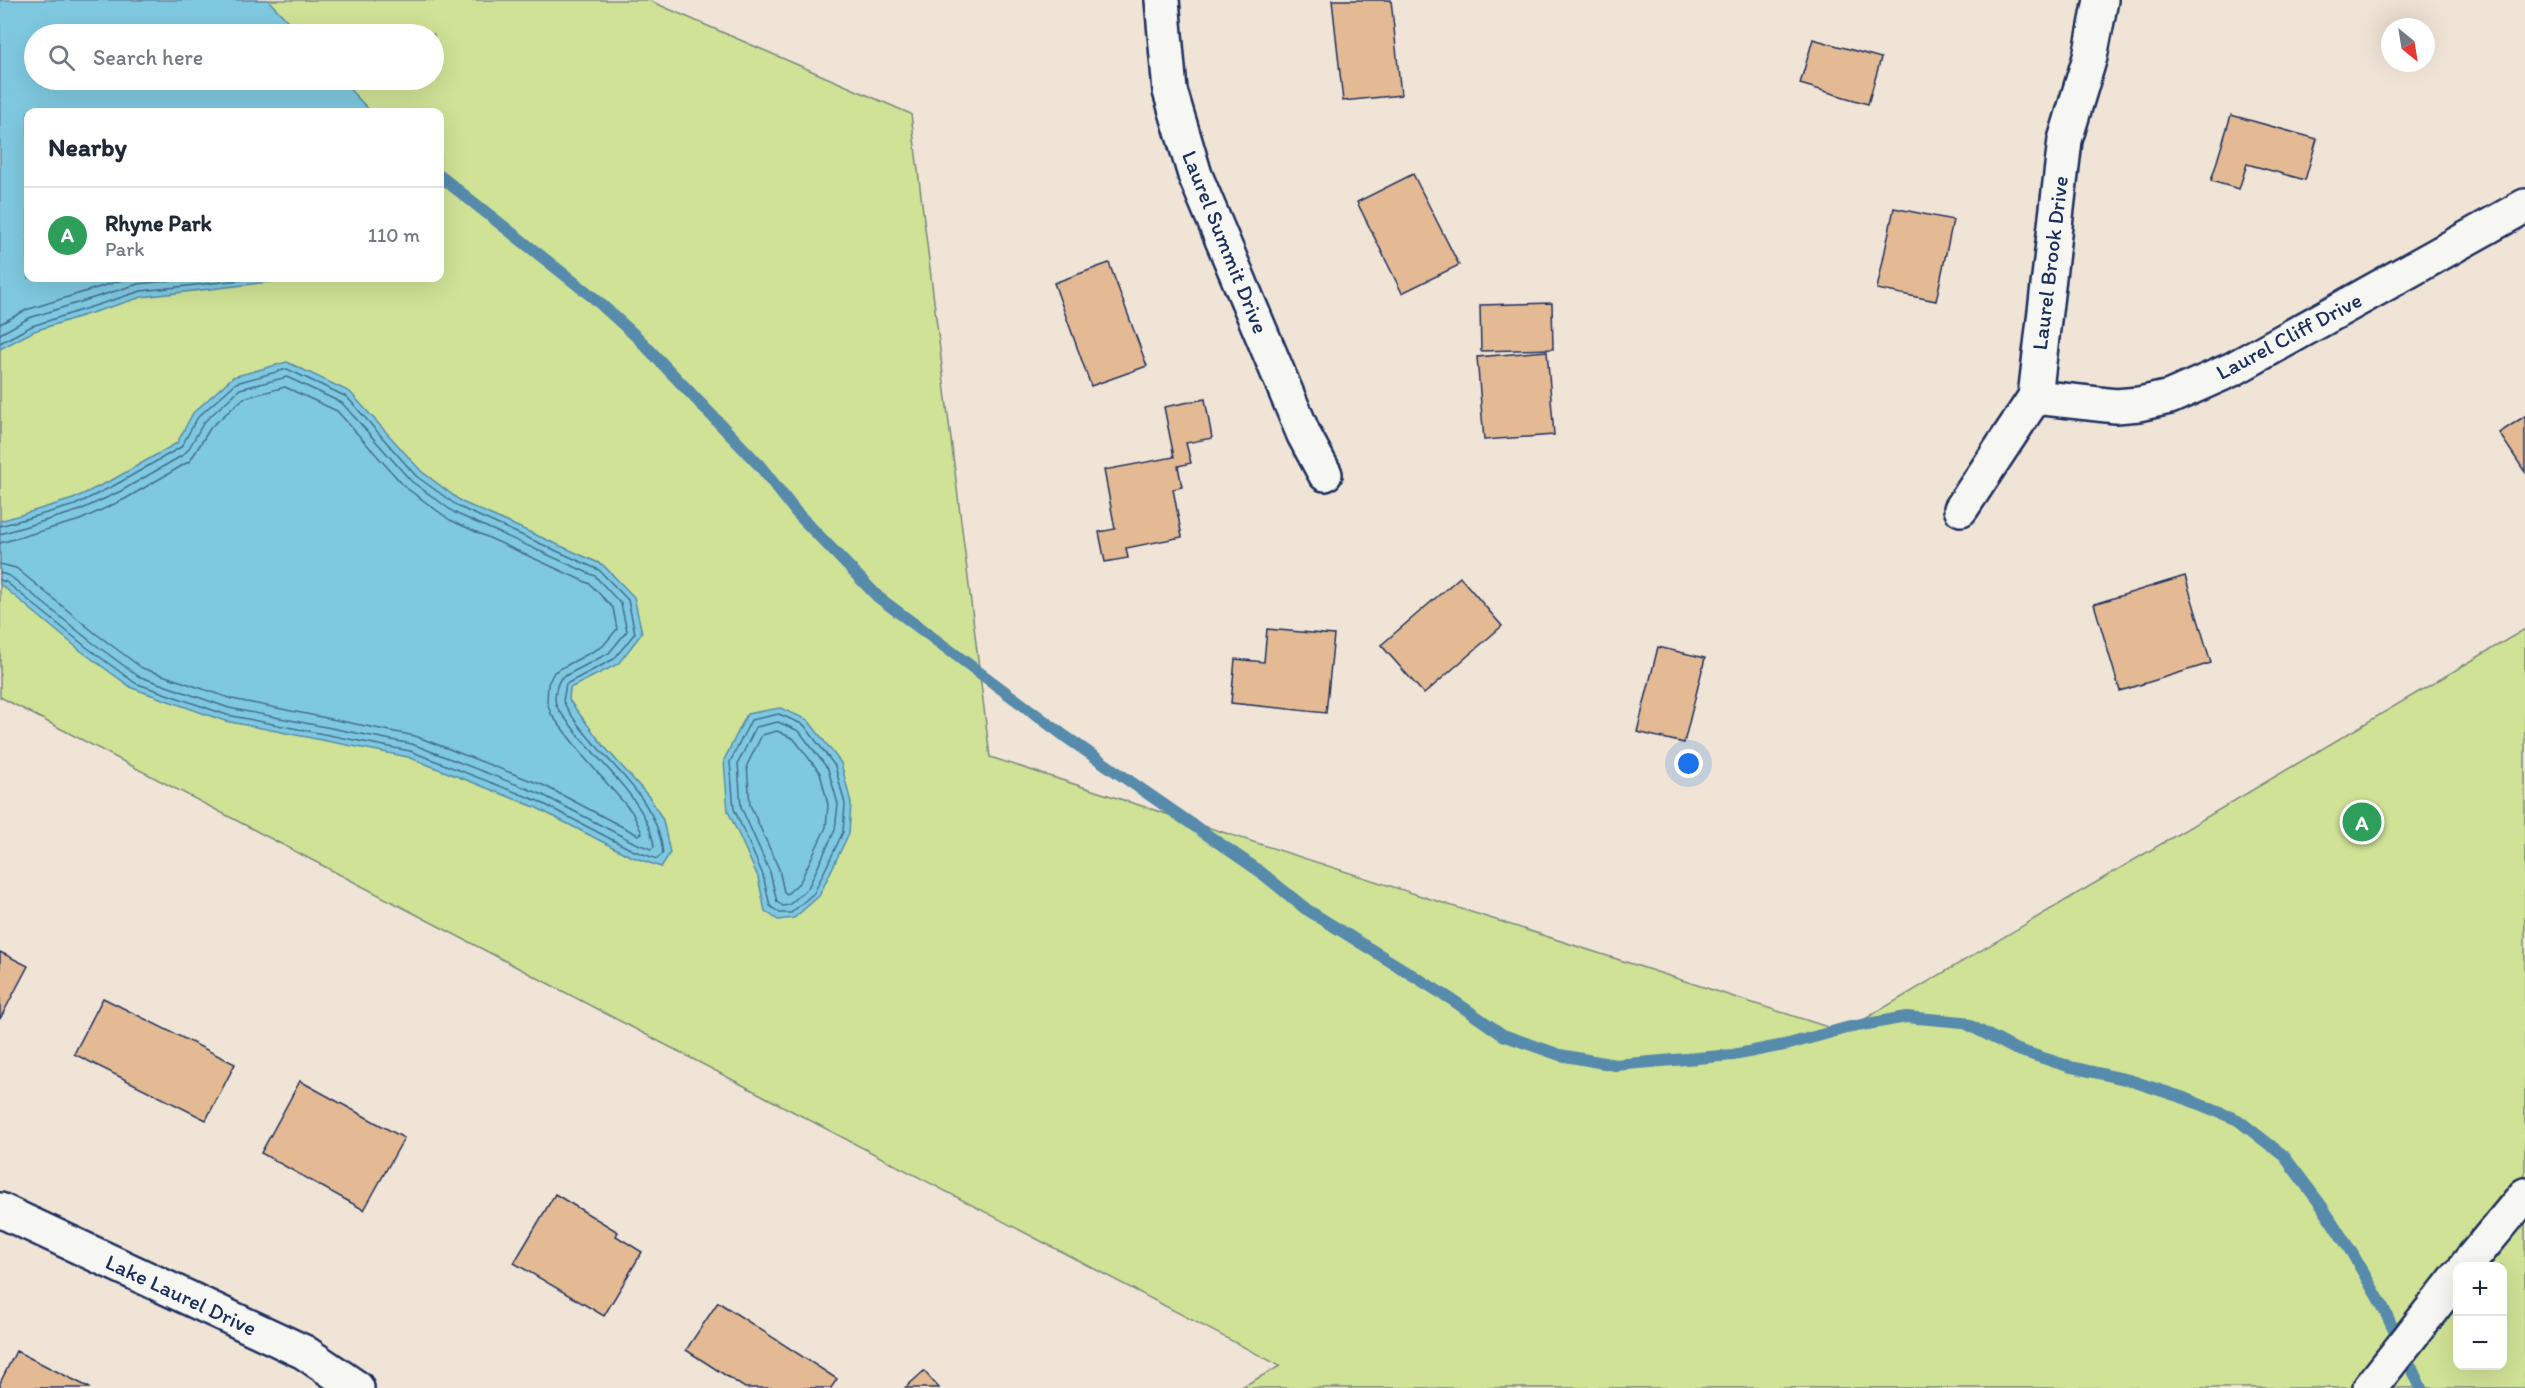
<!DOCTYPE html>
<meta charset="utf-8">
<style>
body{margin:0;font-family:Itim,sans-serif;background:#f2f2f3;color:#1f2937}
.controls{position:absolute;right:18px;bottom:18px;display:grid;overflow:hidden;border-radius:12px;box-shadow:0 6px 24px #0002}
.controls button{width:54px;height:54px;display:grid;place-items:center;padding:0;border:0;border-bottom:2px solid #e0e1e3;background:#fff;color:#1f2937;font:30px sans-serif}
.compass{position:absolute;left:2381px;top:18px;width:54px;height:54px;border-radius:50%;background:#fff;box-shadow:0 6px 24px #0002;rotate:150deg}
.you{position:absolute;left:1689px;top:764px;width:21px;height:21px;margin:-15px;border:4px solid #fff;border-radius:50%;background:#1a73e8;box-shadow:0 0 0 9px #1a73e833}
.badge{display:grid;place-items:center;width:39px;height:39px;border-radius:50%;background:#1b2f5e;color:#fff;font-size:20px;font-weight:700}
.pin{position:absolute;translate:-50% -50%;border:3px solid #fff;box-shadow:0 2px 6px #0006}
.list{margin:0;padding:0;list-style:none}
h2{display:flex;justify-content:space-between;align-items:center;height:78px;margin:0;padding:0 24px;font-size:26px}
h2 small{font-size:20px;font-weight:400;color:#747a83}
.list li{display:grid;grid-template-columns:39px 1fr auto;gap:18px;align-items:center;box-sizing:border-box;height:96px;padding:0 24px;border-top:2px solid #e0e1e3}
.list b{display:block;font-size:22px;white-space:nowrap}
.list p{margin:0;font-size:20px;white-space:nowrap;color:#747a83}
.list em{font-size:20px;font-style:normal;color:#747a83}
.icon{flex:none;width:33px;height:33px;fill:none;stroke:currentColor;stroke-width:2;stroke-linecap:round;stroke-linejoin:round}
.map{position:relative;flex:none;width:2525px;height:1388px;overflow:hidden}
.search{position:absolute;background:#fff;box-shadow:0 6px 24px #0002;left:24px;top:24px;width:420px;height:66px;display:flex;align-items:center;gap:15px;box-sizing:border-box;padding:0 21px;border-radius:33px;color:#747a83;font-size:22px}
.panel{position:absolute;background:#fff;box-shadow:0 6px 24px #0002;left:24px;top:108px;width:420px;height:174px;border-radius:12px}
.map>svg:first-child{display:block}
.green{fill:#d0e296;stroke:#76887a;stroke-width:1.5;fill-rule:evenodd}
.water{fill:#7fc9e0;stroke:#578bac;stroke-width:1.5}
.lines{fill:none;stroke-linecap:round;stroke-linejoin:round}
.shore{stroke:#436d92;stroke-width:1.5}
.stream{stroke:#578bac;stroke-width:12}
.building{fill:#e3ba93;stroke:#1b2f5e;stroke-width:1.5}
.minor-casing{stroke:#1b2f5e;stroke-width:38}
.minor{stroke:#f6f6f2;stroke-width:33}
.labels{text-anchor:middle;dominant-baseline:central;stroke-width:4.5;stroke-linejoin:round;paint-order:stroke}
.street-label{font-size:22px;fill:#1b2f5e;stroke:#f6f6f2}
</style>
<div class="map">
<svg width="2525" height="1388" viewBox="0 0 2525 1388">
<rect width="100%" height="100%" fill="#f0e4d6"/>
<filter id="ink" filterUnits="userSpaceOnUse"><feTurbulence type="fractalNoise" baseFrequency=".0167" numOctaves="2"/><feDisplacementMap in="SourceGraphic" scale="12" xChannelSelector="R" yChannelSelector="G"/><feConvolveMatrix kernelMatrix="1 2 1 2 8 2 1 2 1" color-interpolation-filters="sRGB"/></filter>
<g filter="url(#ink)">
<path class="green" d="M51 0H648L911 114 990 757 1843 1032 2525 629V1388H1240L1280 1366 0 697V321L49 278H440V112H140L114 80H434V34H78ZM2458 1266H2502V1366H2458Z"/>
<path class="water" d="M0 0H268L300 34H34V80H341L371 112H28V278H291L286 280 142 297 34 331 0 349Z
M287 362 350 392 421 471 462 502 603 565 634 597 642 633 618 664 570 688 569 700 602 744 650 798 663 820 670 853 661 867 630 856 535 807 408 757 225 721 132 688 81 651 0 584V521L73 499 114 479 177 443 193 413 233 377Z
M780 708 808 720 841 763 851 803 849 833 819 896 794 918 778 920 765 911 758 877 728 811 724 760 747 714Z"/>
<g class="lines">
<path class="shore" d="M0 324 26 310 129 278
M0 334 29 318 138 284 194 278
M0 343 32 326 141 291 259 278
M0 526 75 505 117 484 181 447 198 417 236 383 287 369 347 397 416 476 459 507 599 570 628 600 635 633 614 659 566 684 563 701C591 755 657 789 663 853L657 859 632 850 538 801 410 751 227 715 135 683 85 646 6 582 0 580
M0 534 78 511 121 491 183 455 188 450 204 422 240 389 287 377 342 403 411 481 455 513 595 576 621 604 627 631 609 653 561 678C556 685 554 697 556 705 560 714 570 723 575 731 601 764 650 805 654 847L651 849 635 843 541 794 412 744 229 708 138 676 89 640 10 576 0 573
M0 543 80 520 125 499 190 461 211 427 244 398 285 387 337 411 405 487 450 520 590 584 613 608 617 629 603 646 554 672 548 684 547 702 551 714 584 757 632 812 642 833 638 835 545 786 415 736 232 699 142 668 95 633 16 568 0 564
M779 714 804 725 835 766 845 804 843 832 814 893 791 913H780L770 906 763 875 734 809 730 762 751 720Z
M778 722 799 731 828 769 838 804 835 830 808 888 789 905 783 906 777 902 770 872 741 807 738 763 756 727Z
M777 731 794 739 820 773 828 805 826 827 800 882 787 894 784 892 779 869 750 805 747 765 762 735Z"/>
<path class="stream" d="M440 176 594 298 638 338 760 466 796 512 878 597 1066 737 1258 870 1306 909 1454 1001 1503 1035 1560 1055 1615 1065 1733 1055 1789 1044 1846 1028 1906 1017 1963 1022 2015 1049 2071 1067 2129 1080 2184 1098 2238 1120 2284 1156 2321 1205 2352 1253 2382 1305 2421 1388"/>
</g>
<path class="building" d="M1332 0H1391L1401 95 1343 101Z
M1813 39 1881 58 1868 104 1800 84Z
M2231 115 2317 139 2305 180 2247 164 2239 189 2211 181Z
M1413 174 1459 265 1402 293 1357 202Z
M1894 208 1953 220 1936 301 1877 289Z
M1109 263 1147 366 1091 386 1054 283Z
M1552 303 1553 349 1481 351 1480 305Z
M1547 351 1554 435 1484 440 1477 357Z
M1205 399 1212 438 1186 443 1191 463 1178 466 1182 487 1173 489 1182 537 1126 548 1128 558 1105 562 1099 532 1115 529 1104 470 1174 457 1164 407Z
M2525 416V472L2499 433Z
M2185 576 2211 663 2120 691 2094 604Z
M1460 577 1502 626 1424 694 1381 645Z
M1267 629 1334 635 1326 713 1231 703 1235 659 1264 662Z
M1658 647 1705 658 1684 743 1637 732Z
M0 952 28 966 0 1019Z
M103 998 235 1064 206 1120 74 1054Z
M300 1081 404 1138 364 1210 261 1153Z
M555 1194 618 1232 616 1236 642 1252 604 1316 514 1263Z
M718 1302 837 1379 831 1388H745L686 1350Z
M16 1351 90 1388H0V1383Z
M924 1371 939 1388H905Z"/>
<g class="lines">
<g class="minor-casing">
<path id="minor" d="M1162 0 1170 91 1195 175 1304 435 1325 474
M2035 397 2116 406 2139 404 2170 397 2233 369 2525 206
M1961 509 2035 397 2065 140 2090 57 2101 0
M0 1210 304 1352 357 1388
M2466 1266 2525 1195
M2370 1388 2458 1276"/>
</g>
<use href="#minor" class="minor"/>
</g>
</g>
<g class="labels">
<g class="street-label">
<text transform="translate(1225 242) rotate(68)">Laurel Summit Drive</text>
<text transform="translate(2050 263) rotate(-83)">Laurel Brook Drive</text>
<text transform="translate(2289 336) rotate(-28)">Laurel Cliff Drive</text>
<text transform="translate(181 1295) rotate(25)">Lake Laurel Drive</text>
</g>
</g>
</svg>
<div class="controls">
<button>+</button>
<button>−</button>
</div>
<svg class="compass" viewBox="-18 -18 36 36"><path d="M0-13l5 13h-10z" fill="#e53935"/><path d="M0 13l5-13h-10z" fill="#747a83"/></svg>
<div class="you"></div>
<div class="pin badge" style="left:2362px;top:822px;background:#2e9e5b">A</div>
<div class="search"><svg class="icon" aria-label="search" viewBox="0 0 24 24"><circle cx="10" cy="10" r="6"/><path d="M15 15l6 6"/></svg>Search here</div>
<section class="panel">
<h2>Nearby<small></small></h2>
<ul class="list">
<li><span class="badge" style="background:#2e9e5b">A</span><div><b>Rhyne Park</b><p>Park</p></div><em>110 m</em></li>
</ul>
</section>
</div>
